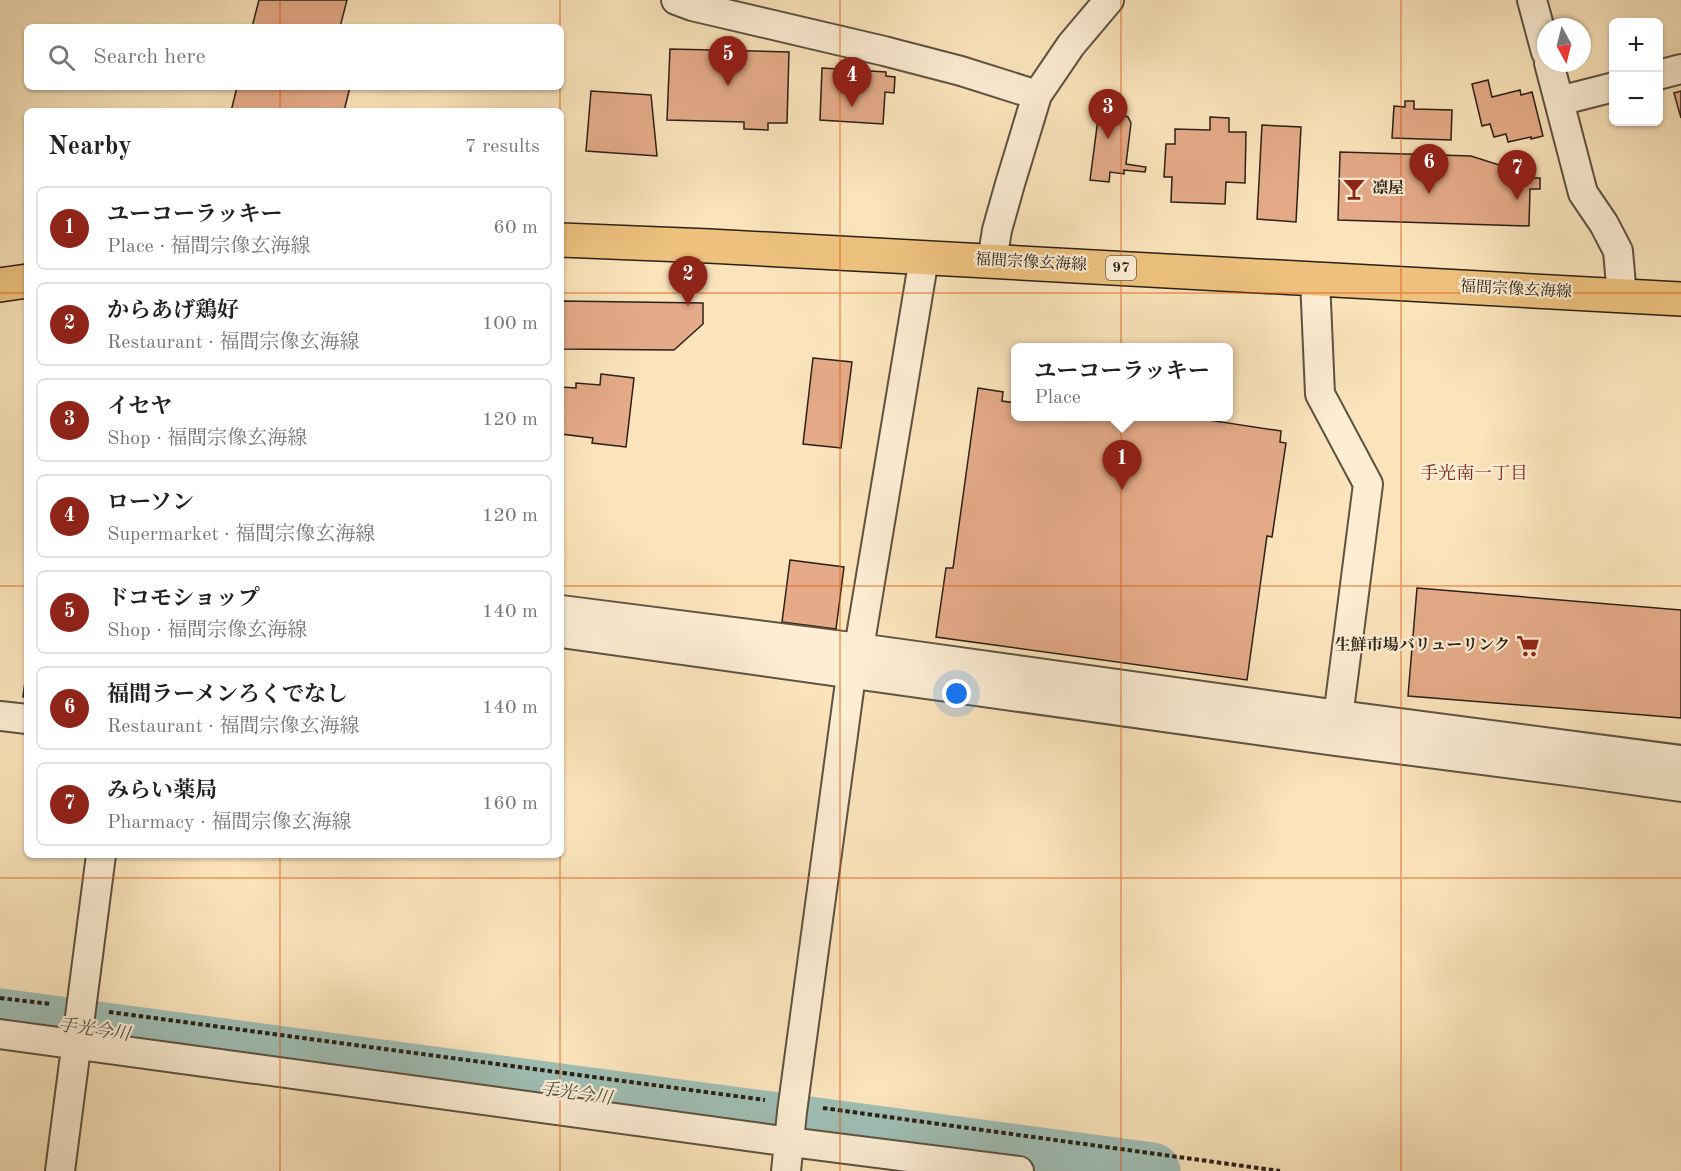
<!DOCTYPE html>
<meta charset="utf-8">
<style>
body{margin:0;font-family:"Old Standard TT","Noto Serif JP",serif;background:#f6f6f6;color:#222}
.controls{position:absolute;right:18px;top:18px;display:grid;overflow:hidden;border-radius:9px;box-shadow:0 2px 4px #0004}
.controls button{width:54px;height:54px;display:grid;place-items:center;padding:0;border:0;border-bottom:2px solid #e0e0e0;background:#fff;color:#222;font:30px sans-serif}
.compass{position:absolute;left:1537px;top:18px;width:54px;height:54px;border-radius:50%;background:#fff;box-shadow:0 2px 4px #0004;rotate:173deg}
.you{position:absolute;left:957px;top:694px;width:21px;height:21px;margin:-15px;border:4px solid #fff;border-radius:50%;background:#1a73e8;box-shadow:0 0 0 9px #1a73e833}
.badge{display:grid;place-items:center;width:39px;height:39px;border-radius:50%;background:#8f2418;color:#fff;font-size:20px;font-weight:700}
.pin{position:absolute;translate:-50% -50px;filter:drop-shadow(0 2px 3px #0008)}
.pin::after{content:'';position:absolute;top:32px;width:21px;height:18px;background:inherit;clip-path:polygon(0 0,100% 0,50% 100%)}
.popup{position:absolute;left:1011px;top:343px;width:222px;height:78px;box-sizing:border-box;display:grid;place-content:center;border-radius:9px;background:#fff;filter:drop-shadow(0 2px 4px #0005);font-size:20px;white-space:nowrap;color:#767676}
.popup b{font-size:22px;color:#222}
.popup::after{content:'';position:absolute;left:50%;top:100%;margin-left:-12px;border:12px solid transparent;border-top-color:#fff}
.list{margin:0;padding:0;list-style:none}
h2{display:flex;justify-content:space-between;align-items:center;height:78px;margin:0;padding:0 24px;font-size:26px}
h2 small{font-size:20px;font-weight:400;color:#767676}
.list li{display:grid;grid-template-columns:39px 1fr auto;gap:18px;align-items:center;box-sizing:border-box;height:84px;margin:0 12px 12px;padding:0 12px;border:2px solid #e0e0e0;border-radius:9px}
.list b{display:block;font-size:22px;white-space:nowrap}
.list p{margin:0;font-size:20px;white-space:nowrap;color:#767676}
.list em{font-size:20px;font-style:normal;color:#767676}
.icon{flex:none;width:33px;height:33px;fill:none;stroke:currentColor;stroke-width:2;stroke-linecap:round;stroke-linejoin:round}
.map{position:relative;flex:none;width:1681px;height:1171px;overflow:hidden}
.search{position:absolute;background:#fff;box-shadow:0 2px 4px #0004;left:24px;top:24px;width:540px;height:66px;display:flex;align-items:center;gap:15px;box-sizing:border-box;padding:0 21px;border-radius:9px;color:#767676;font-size:22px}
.panel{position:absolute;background:#fff;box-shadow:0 2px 4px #0004;left:24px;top:108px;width:540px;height:750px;border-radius:9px}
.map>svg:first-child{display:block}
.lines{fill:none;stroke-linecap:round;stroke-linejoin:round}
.river{stroke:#9fbeb5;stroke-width:57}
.building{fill:#e5ab89;stroke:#2a2116;stroke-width:1.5}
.street-casing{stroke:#5e5240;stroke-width:32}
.primary-casing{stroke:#2a2116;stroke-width:36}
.path{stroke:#2a2116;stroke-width:4;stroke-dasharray:4.5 3;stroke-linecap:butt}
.street{stroke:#fcedd3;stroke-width:28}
.primary{stroke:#eec27e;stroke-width:33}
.grid{fill:none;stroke:#de560c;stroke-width:1.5;stroke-opacity:0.55}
.labels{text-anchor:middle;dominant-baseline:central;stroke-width:4.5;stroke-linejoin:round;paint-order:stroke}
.shield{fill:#fcedd3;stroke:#695e4f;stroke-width:1.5}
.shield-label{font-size:15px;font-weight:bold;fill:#2a2116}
.poi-label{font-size:16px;font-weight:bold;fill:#2a2116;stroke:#fcedd3;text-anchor:start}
.street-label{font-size:16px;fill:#2a2116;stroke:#fcedd3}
.neighbourhood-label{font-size:18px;fill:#7a1f14;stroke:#fcedd3}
.water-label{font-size:18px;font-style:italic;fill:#4d5046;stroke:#fcedd3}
</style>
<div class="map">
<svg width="1681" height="1171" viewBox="0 0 1681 1171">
<rect width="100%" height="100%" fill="#fbe4bc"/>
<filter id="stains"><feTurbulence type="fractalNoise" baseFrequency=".00333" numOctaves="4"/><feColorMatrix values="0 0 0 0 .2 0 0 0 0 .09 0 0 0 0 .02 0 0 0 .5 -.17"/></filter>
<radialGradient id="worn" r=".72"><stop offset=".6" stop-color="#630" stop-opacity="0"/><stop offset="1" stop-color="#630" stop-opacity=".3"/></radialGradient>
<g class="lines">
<path class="river" d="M0 1017 1152 1171"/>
</g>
<path class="building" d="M259 0H347L340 27H252Z
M670 49 789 52 787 123H768V130L744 129V122L667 120Z
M822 68 886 72V76L895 77 894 93 885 92 883 124 820 120Z
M1488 80 1492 97 1520 90 1521 95 1532 92 1543 136 1531 139V137L1508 142 1506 134 1494 137 1490 124 1482 126 1472 84Z
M237 87H350L344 111H231Z
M591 91 651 95 657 156 586 151Z
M1681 91V118L1674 93Z
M1405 101H1414V109L1452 110 1451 140 1392 138 1394 106 1405 107Z
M1118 111 1128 117 1131 123 1126 164 1146 167 1145 172 1124 170V174L1110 172 1109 182 1090 180 1098 119 1105 113Z
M1210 117 1229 118V132H1246L1245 183 1226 182 1225 204 1171 202 1172 177H1164L1166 144H1175V129L1210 130Z
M1262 125 1301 127 1296 222 1257 219Z
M1340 152 1471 156 1531 175V178H1540V189H1530L1529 226 1338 220Z
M561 301 703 303V324L674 350 561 349Z
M813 358 852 362 841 448 803 444Z
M601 374 634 378 626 447 592 443 593 438 561 434V387L576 388V383L600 385Z
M978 388 1003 392 1002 401 1016 403V416H1209L1208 420 1281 431 1280 442 1286 443 1272 537 1267 536 1247 680 936 637 946 568H953Z
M790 560 844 567 836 629 782 622Z
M1417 588 1681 610V718L1408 696Z
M27 665V698L23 697Z"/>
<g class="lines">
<g class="street-casing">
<path id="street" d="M676 0 692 6 884 51 961 71 1037 95
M1532 0 1546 52
M1549 63 1583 193 1604 224 1618 251 1622 296
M1658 75 1681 69
M1559 101 1614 87
M992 261 997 230 1010 184 1037 95 1071 45 1109 0
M1315 279 1320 394 1368 484 1336 733
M561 610 859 648 1339 715 1681 760
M561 633 1335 741 1575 772 1681 787
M0 716 27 719
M0 1034 790 1142 1019 1171
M60 1171 101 855
M786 1171 792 1112 851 675 859 648 924 258"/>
</g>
<g class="primary-casing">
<path id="primary" d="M561 240 709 246 1681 299
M0 285 27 281"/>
</g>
<path class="path" d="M0 998 51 1004
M109 1012 765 1100
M823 1108 1280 1171"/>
<use href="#street" class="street"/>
<use href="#primary" class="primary"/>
</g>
<path class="grid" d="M280 0V27M560 0V27M840 0V1171M1121 0V1171M1401 0V1171M280 87V111M560 87V111M0 293H27M561 293H1681M0 586H27M561 586H1681M280 855V1171M560 855V1171M0 878H1681"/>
<defs>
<g id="bar-bare" transform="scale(1.8)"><path d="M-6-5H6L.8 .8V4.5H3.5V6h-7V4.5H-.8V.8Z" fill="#8f2418" stroke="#fcedd3" stroke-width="2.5" paint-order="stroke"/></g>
<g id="supermarket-bare" transform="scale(1.8)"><path d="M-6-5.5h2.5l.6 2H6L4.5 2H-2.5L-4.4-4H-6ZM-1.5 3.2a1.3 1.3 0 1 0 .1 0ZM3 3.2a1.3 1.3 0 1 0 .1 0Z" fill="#8f2418" stroke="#fcedd3" stroke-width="2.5" paint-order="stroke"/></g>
</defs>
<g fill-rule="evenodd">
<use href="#bar-bare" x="1354" y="189"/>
<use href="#supermarket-bare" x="1528" y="646"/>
</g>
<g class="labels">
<rect class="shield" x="1106" y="256" width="30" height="24" rx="4.5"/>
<g class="shield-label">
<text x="1121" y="268">97</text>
</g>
<g class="poi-label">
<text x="1372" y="189">凛屋</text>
<text x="1510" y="646" text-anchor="end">生鮮市場バリューリンク</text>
</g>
<g class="street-label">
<text transform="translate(1031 263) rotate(3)">福間宗像玄海線</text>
<text transform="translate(1516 290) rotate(3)">福間宗像玄海線</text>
</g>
<g class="neighbourhood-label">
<text x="1474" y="474">手光南一丁目</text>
</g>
<g class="water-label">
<text transform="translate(94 1030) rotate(8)">手光今川</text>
<text transform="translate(576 1094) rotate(8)">手光今川</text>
</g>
</g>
<rect width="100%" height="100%" filter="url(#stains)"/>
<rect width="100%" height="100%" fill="url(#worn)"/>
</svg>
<div class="controls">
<button>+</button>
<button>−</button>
</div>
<svg class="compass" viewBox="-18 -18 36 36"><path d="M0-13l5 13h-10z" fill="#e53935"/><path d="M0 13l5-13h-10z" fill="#767676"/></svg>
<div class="you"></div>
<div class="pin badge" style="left:1122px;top:490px">1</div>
<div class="popup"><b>ユーコーラッキー</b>Place</div>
<div class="pin badge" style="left:688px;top:306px">2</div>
<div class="pin badge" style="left:1108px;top:139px">3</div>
<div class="pin badge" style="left:852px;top:107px">4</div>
<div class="pin badge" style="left:728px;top:86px">5</div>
<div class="pin badge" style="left:1429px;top:194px">6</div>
<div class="pin badge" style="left:1517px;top:200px">7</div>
<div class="search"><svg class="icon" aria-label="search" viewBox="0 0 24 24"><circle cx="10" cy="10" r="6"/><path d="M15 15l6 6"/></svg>Search here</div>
<section class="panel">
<h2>Nearby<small>7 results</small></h2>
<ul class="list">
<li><span class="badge">1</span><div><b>ユーコーラッキー</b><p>Place · 福間宗像玄海線</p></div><em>60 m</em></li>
<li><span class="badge">2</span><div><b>からあげ鶏好</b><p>Restaurant · 福間宗像玄海線</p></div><em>100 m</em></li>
<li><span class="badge">3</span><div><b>イセヤ</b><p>Shop · 福間宗像玄海線</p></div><em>120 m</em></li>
<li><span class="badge">4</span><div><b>ローソン</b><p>Supermarket · 福間宗像玄海線</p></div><em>120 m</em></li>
<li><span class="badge">5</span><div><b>ドコモショップ</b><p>Shop · 福間宗像玄海線</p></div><em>140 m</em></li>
<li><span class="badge">6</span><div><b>福間ラーメンろくでなし</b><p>Restaurant · 福間宗像玄海線</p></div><em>140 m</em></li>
<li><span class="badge">7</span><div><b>みらい薬局</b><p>Pharmacy · 福間宗像玄海線</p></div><em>160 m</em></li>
</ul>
</section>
</div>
